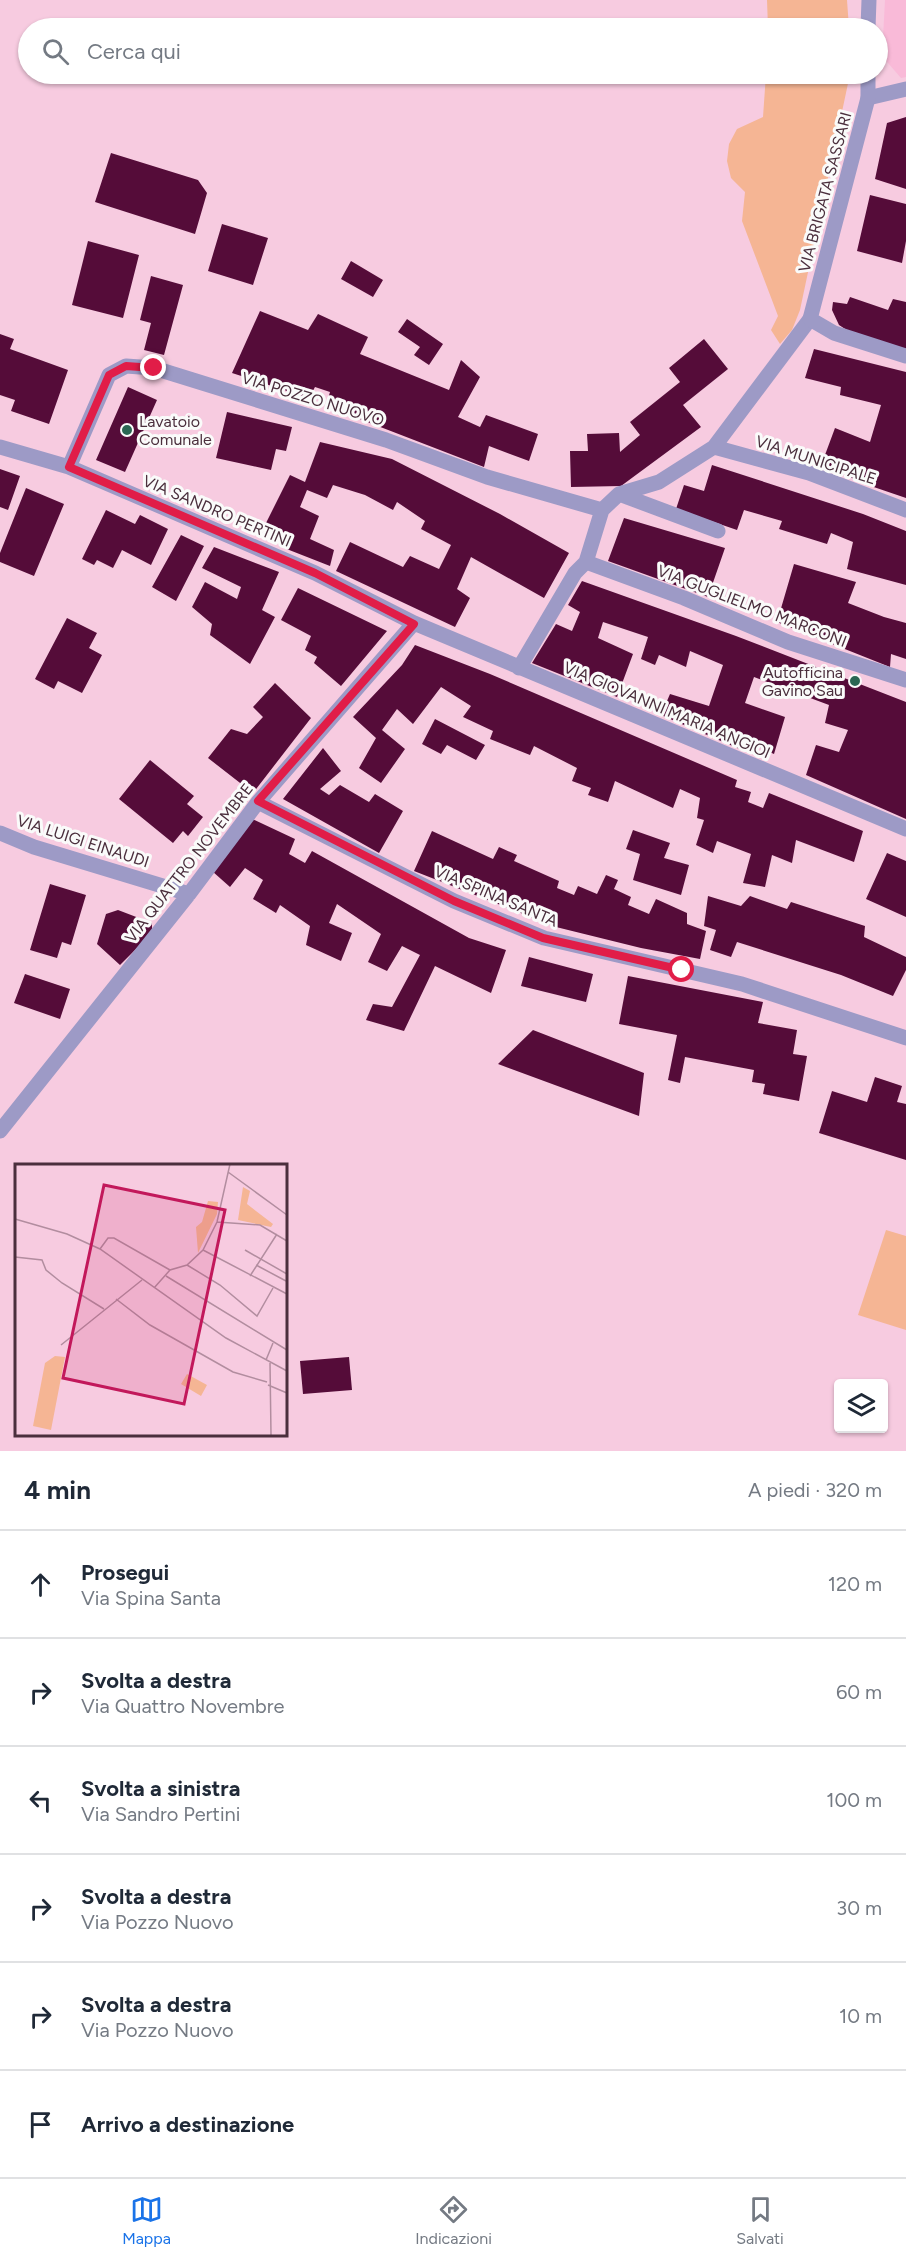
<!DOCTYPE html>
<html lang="it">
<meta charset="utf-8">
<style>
body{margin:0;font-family:Figtree,sans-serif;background:#f6f6f7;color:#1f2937}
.controls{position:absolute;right:18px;bottom:18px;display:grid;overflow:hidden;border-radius:6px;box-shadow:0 2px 4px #0004}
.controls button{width:54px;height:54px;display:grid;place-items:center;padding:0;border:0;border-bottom:2px solid #e0e1e3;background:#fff;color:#1f2937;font:30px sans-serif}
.stop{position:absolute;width:18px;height:18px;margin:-14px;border:4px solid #e11d48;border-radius:50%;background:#fff}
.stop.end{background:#e11d48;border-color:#fff;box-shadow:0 2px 6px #0008}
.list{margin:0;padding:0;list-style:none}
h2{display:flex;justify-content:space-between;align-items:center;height:78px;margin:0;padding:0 24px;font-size:26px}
h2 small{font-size:20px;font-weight:400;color:#747a83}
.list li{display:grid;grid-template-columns:39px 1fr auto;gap:18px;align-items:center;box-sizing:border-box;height:108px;padding:0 24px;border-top:2px solid #e0e1e3}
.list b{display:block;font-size:22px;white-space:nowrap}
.list p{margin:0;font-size:20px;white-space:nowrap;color:#747a83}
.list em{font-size:20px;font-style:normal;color:#747a83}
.icon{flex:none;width:33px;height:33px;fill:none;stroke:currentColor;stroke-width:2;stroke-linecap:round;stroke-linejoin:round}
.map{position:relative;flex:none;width:906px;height:1451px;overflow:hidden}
.search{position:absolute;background:#fff;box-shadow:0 2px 4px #0004;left:18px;right:18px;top:18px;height:66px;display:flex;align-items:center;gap:15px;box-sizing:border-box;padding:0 21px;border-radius:33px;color:#747a83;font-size:22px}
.sheet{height:726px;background:#fff}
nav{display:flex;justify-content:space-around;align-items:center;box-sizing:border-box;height:84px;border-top:2px solid #e0e1e3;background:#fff;font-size:16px;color:#747a83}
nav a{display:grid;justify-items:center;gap:3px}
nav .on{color:#1a73e8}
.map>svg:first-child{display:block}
.built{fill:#f9bad8}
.green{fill:#f5b594}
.building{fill:#550c39}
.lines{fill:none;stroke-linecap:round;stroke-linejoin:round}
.minor{stroke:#9d9ac6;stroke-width:15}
.tertiary{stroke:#9d9ac6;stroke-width:15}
.route{stroke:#e11d48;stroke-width:8}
.poi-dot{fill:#2a6753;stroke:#fafbfa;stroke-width:2}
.labels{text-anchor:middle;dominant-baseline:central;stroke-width:6;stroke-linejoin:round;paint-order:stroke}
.street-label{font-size:16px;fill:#4b2f3d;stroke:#fafbfa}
.poi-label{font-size:16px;fill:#4b2f3d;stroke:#fafbfa;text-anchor:start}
.inset-road{fill:none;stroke:#b28d9f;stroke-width:1.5}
.view{fill:#c2185b;fill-opacity:0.15;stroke:#c2185b;stroke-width:3}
.inset-edge{fill:none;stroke:#4b2f3d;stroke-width:3}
</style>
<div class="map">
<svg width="906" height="1451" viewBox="0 0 906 1451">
<rect width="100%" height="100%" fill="#f7cbe0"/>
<path class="built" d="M885 0H906V77L901 78 882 56Z"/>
<path class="green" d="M767 0H847L849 28H768Z
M766 74H850L800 310 792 330 780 344 771 330 778 316 742 221 745 192 731 178 727 161 729 144 737 129 763 117Z
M886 1230 906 1236V1330L858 1315Z"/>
<path class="building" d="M906 117V189L875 179 887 123Z
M111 153 198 180 207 193 195 234 95 202Z
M870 195 906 204V241L902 263 857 251Z
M222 224 268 238 253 285 208 271Z
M88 241 139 255 123 318 72 305Z
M351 261 383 280 373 297 341 279Z
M151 276 183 285 164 355 144 350 151 323 140 320Z
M850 297 888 310 893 299 906 302V349L856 336 839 325 832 310 833 302 847 304Z
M260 311 308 330 318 314 368 337 360 354 449 390 461 360 480 377 458 417 480 427 486 415 538 434 529 461 489 446 484 467 326 406 330 392 315 387 309 398 232 373Z
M407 319 443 344 429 365 414 355 420 347 398 332Z
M0 334 14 339 10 349 68 370 49 424 11 411 15 400 0 395Z
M704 339 728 369 683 405 701 427 621 486 571 487 570 451H588L587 434 619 433 620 452 640 435 630 422 680 382 669 368Z
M814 349 906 372V498L862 483 822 463 835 428 870 442 881 405 840 395 841 387 805 378Z
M128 387 157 400 125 472 96 460Z
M227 412 292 427 286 451 276 449 271 470 216 458Z
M320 442 392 459 500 514 569 553 544 598 471 557 457 589 470 598 455 627 336 571 350 542 403 567 410 556 439 569 451 545 421 529 425 521 397 502 393 510 365 495 333 485 327 498 307 490 300 507 319 516 310 539 334 550 330 566 279 546 281 536 264 527 290 475 305 482Z
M712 465 863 514 906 531V585L847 569 853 542 831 533 827 544 779 529 782 521 744 510 737 530 676 509 684 485 704 491Z
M0 469 20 476 8 510 0 507Z
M26 488 64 504 34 576 0 562V553Z
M106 510 135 524 140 515 168 529 151 565 122 550 113 568 97 560 94 565 82 559Z
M624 518 725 548 708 597 608 561Z
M181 535 204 546 176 601 152 587Z
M214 547 279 572 262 610 275 617 250 664 210 635 212 624 192 607 205 582 237 599 241 587 202 568Z
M794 564 856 582 848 603 884 617 906 623V659L891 654 890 667 777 622Z
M582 581 736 636 906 702V819L806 775 816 745 839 752 848 730 825 723 829 705 754 677 745 703 785 717 774 754 747 742 744 751 661 715 670 694 709 706 723 665 690 651 686 667 659 655 655 665 641 659 648 637 603 622 598 638 633 654 617 697 532 663 556 624 572 631 580 612 568 605Z
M298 588 387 631 341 686 314 663 317 657 305 650 311 636 281 620Z
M67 618 97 633 89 648 102 655 82 693 58 681 54 689 35 679Z
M415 645 490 674 737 780 735 787 751 792 748 802 763 808 769 793 863 831 854 862 796 840 792 863 772 855 765 887 743 883 751 854 717 841 713 853 696 845 704 820 697 818 700 798 680 789 673 808 615 781 608 802 588 795 591 788 572 781 577 768 534 746 530 755 490 739 493 731 463 717 471 706 441 687 413 724 397 709 382 730 405 749 381 783 359 768 376 738 353 717 402 665Z
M275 683 311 718 253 793 208 758 231 729 247 734 263 717 253 707Z
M435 719 485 745 476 760 447 745 441 754 422 744Z
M323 748 341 771 320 789 329 795 340 785 369 802 375 794 403 811 379 853 283 799Z
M150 760 194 796 187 804 203 817 188 836 183 831 173 843 119 799Z
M250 818 295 839 289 854 305 863 312 851 469 938 506 950 491 993 435 966 404 1031 366 1020 373 1004 392 1007 420 955 402 946 387 971 368 962 381 934 337 904 329 923 352 933 341 961 306 945 310 926 280 905 276 913 253 899 263 880 245 868 230 887 212 871Z
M633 830 670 843 664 858 689 865 681 895 633 880 640 854 626 849Z
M432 831 493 859 499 847 517 855 514 861 559 881 557 888 574 895 578 886 597 894 606 875 618 880 614 889 631 897 628 905 649 914 656 899 687 913V924L706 931 700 959 641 948 556 927 414 871Z
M887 853 906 861V917L866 899Z
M50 884 86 895 71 945 62 942 57 958 30 950Z
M708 896 741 906 750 896 787 909 791 902 865 926 864 937 906 957V970L893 996 841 975 737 942 731 957 710 950 716 930 704 926Z
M118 910 152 923V933L120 965 97 944 106 914Z
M529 957 593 974 586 1002 521 986Z
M25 974 70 989 60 1019 14 1003Z
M628 976 763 1002 758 1023 797 1030 793 1054 807 1056 799 1101 763 1094 765 1084 752 1082 754 1070 685 1057 680 1083 668 1080 677 1035 619 1024Z
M533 1030 644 1073 639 1116 498 1064Z
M875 1077 902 1086 897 1102 906 1104V1160L819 1133 832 1091 867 1102Z
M349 1357 352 1390 303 1394 300 1361Z"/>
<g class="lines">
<path class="minor" d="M868 98 906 89
M0 447 69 467 315 573 414 623 906 829
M714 447 809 473 906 510
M69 467 109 375 126 366 154 368 386 440 487 477 602 510
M619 494 718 531
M586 562 684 598 788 642 906 680
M519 668 575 573 586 562 602 510 619 494 659 482 714 447 810 319
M258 802 454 901 544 938 742 984 906 1038
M0 833 34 847 189 894
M0 1131 189 894 258 802 414 623"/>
<path class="tertiary" d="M868 28 869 0
M868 74V98L810 319 834 333 906 356"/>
</g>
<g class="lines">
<path class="route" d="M154 368 126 366 109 375 69 467 315 573 414 624 258 801 454 901 543 938 682 970"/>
</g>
<g class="poi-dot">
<circle cx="127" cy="430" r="6"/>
<circle cx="855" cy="681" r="6"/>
</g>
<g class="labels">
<g class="street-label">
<text transform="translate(825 192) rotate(-75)">VIA BRIGATA SASSARI</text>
<text transform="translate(313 399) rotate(17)">VIA POZZO NUOVO</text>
<text transform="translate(816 460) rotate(18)">VIA MUNICIPALE</text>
<text transform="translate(217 511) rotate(23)">VIA SANDRO PERTINI</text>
<text transform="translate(752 606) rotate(21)">VIA GUGLIELMO MARCONI</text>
<text transform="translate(667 710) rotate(23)">VIA GIOVANNI MARIA ANGIOI</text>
<text transform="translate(83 841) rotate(18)">VIA LUIGI EINAUDI</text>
<text transform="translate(189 863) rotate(-52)">VIA QUATTRO NOVEMBRE</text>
<text transform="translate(496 896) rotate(23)">VIA SPINA SANTA</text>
</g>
<g class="poi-label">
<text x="139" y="421">Lavatoio<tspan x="139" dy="18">Comunale</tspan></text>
<text x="843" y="672" text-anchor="end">Autofficina<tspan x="843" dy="18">Gavino Sau</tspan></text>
</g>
</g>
<g transform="translate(15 1164)">
<rect width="272" height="272" fill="#f7cbe0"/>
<path d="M228 23 235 27 232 40 258 60 256 63 223 56ZM193 37 203 38 202 50 183 89 181 63 187 58ZM40 192 50 193 36 266 18 262 30 199ZM172 210 192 221 186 232 166 220Z" fill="#f5b594"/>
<path class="inset-road" d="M213 8 272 51M0 55 52 70 85 85 211 174 272 207M202 58 245 61 272 77M85 85 93 74H99L155 106M188 86 272 130M230 86 272 110M0 93 27 96 31 106 47 119 89 145M172 101 205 121 242 152 258 124M241 101 271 117M151 112 272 186M235 112 262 70M139 124 155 106 172 101 188 86 202 58 215 0M101 135 135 161 218 208 252 218M46 181 127 116M251 196 258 179M255 199 256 271M253 221 272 229"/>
<path class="view" d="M89 21 210 46 169 240 48 214Z"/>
<rect width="272" height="272" class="inset-edge"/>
</g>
</svg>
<div class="controls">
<button><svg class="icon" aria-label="layers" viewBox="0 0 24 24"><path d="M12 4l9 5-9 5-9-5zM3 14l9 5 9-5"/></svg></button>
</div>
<div class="stop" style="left:682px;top:970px"></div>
<div class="stop end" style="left:154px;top:368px"></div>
<div class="search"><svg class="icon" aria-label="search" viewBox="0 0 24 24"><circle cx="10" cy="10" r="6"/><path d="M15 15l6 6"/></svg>Cerca qui</div>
</div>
<section class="sheet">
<h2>4 min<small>A piedi · 320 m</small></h2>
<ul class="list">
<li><svg class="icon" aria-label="ahead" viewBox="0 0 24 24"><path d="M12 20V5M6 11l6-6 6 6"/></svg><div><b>Prosegui</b><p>Via Spina Santa</p></div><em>120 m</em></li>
<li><svg class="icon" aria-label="right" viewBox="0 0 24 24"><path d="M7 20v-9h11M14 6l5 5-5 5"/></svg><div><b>Svolta a destra</b><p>Via Quattro Novembre</p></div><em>60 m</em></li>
<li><svg class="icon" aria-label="left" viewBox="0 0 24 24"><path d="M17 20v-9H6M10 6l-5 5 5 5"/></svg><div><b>Svolta a sinistra</b><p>Via Sandro Pertini</p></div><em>100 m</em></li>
<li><svg class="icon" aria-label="right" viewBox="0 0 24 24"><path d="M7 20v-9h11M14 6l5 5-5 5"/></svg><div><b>Svolta a destra</b><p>Via Pozzo Nuovo</p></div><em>30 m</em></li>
<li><svg class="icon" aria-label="right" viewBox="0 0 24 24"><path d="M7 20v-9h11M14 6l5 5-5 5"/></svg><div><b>Svolta a destra</b><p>Via Pozzo Nuovo</p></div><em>10 m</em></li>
<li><svg class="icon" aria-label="arrive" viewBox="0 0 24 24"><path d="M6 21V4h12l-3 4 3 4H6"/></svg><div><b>Arrivo a destinazione</b></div></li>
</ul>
</section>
<nav>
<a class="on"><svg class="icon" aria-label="map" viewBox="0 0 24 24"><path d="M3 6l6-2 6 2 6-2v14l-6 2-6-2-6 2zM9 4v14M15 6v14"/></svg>Mappa</a>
<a><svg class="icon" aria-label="directions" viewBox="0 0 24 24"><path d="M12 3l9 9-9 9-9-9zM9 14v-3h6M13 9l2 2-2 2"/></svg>Indicazioni</a>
<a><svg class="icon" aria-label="saved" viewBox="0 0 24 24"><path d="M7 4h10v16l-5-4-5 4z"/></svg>Salvati</a>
</nav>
